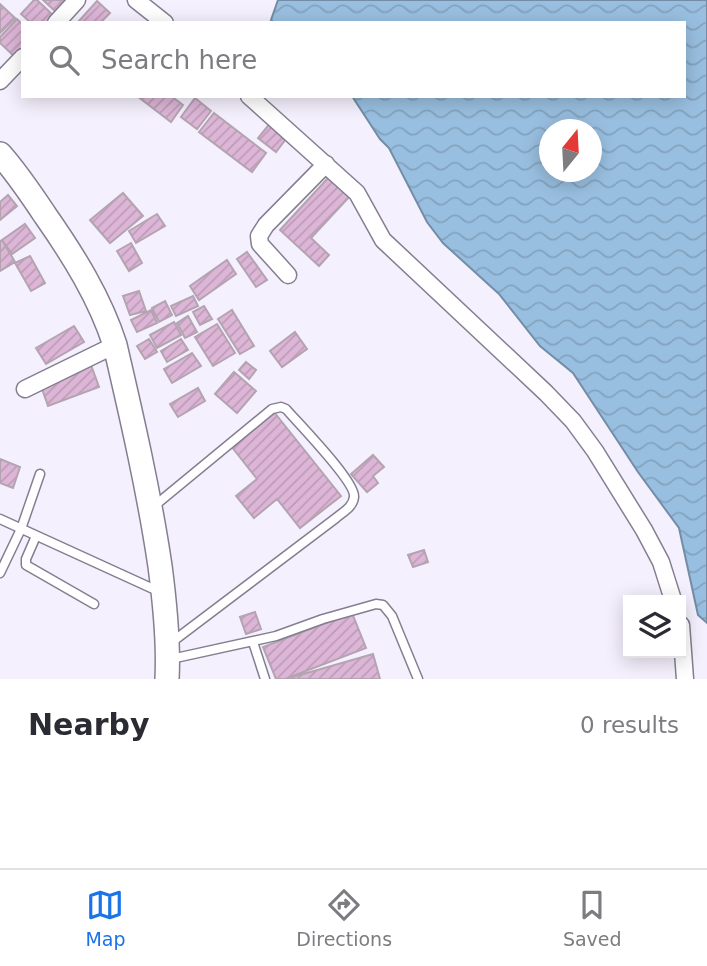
<!DOCTYPE html>
<style>
body{margin:0;font-family:"DejaVu Sans",sans-serif;background:#f2f2f3;color:#2b2b33}
.controls{position:absolute;right:21px;bottom:21px;display:grid;overflow:hidden;border-radius:0px;box-shadow:0 4px 18px #0003}
.controls button{width:63px;height:63px;display:grid;place-items:center;padding:0;border:0;border-bottom:2px solid #e1e1e2;background:#fff;color:#2b2b33;font:35px sans-serif}
.compass{position:absolute;left:539px;top:119px;width:63px;height:63px;border-radius:50%;background:#fff;box-shadow:0 4px 18px #0003;rotate:18deg}
.list{margin:0;padding:0;list-style:none}
h2{display:flex;justify-content:space-between;align-items:center;height:91px;margin:0;padding:0 28px;font-size:30px}
h2 small{font-size:23px;font-weight:400;color:#7c7c81}
.icon{flex:none;width:38px;height:38px;fill:none;stroke:currentColor;stroke-width:2;stroke-linecap:round;stroke-linejoin:round}
.map{position:relative;flex:none;width:707px;height:679px;overflow:hidden}
.search{position:absolute;background:#fff;box-shadow:0 4px 18px #0003;left:21px;right:21px;top:21px;height:77px;display:flex;align-items:center;gap:18px;box-sizing:border-box;padding:0 24px;border-radius:0px;color:#7c7c81;font-size:26px}
.sheet{height:189px;background:#fff}
nav{display:flex;justify-content:space-around;align-items:center;box-sizing:border-box;height:98px;border-top:2px solid #e1e1e2;background:#fff;font-size:19px;color:#7c7c81}
nav a{display:grid;justify-items:center;gap:4px}
nav .on{color:#1a73e8}
.map>svg:first-child{display:block}
.water{fill:url(#water-waves);stroke:#738da6;stroke-width:2;fill-rule:evenodd}
.building{fill:url(#building-hatch);stroke:#b4a3b1;stroke-width:2}
.lines{fill:none;stroke-linecap:round;stroke-linejoin:round}
.lane-casing{stroke:#857e90;stroke-width:11}
.street-casing{stroke:#857e90;stroke-width:19}
.secondary-casing{stroke:#857e90;stroke-width:26}
.lane{stroke:#fff;stroke-width:8}
.street{stroke:#fff;stroke-width:16}
.secondary{stroke:#fff;stroke-width:23}
</style>
<div class="map">
<svg width="707" height="679" viewBox="0 0 707 679">
<defs>
<pattern id="water-waves" width="16" height="10" patternUnits="userSpaceOnUse" patternTransform="scale(1.75)"><rect width="16" height="10" fill="#99bfe0"/><path d="M0 5q4-4 8 0t8 0" fill="none" stroke="#83a3c0"/></pattern>
<pattern id="building-hatch" width="6" height="6" patternUnits="userSpaceOnUse" patternTransform="scale(1.75)"><rect width="6" height="6" fill="#ddb6d7"/><path d="M-1 1l2-2M0 6l6-6M5 7l2-2" fill="none" stroke="#bd9cb8"/></pattern>
</defs>
<rect width="100%" height="100%" fill="#f5f0fd"/>
<path class="water" d="M278 0H707V623L698 615 679 528 638 472 573 373 540 346 499 294 443 243 427 222 389 148 380 139 352 96H684V23H274L271 20ZM550 130H592V172H550Z"/>
<path class="building" d="M34 0H37L54 16 47 23H31L21 14Z
M43 0H68L56 12Z
M97 1 110 13 100 23H79L78 22Z
M0 4 15 18 0 33Z
M17 19 23 25V49L15 57 0 43V37Z
M137 96H171L183 105 171 122Z
M195 98 211 111 197 129 181 117Z
M214 113 266 153 252 172 199 132Z
M272 121 289 135 276 152 258 138Z
M329 177 350 196 311 238 329 255 319 266 280 230Z
M123 193 143 216 110 243 90 220Z
M8 195 17 206 0 220V202Z
M157 214 165 226 136 243 129 231Z
M25 224 35 238 12 254 2 240Z
M2 240 15 262 0 271V241Z
M131 243 142 263 129 271 117 251Z
M247 252 267 280 256 287 237 259Z
M30 256 45 283 31 291 15 263Z
M227 260 236 274 199 300 190 286Z
M139 291 146 311 130 315 123 296Z
M193 296 198 306 176 316 171 306Z
M165 301 172 315 159 322 152 308Z
M204 306 212 319 200 325 193 312Z
M151 310 157 323 137 332 131 320Z
M232 310 254 346 240 354 218 319Z
M188 316 197 332 185 338 177 323Z
M174 322 181 335 157 348 150 335Z
M217 324 235 353 213 366 195 337Z
M74 326 84 342 46 364 36 348Z
M295 332 307 349 282 367 270 351Z
M149 339 157 352 145 359 137 346Z
M181 339 188 350 167 362 161 351Z
M192 353 201 366 172 383 164 369Z
M246 362 256 370 249 379 239 370Z
M91 365 99 387 48 406 40 383Z
M234 372 256 391 237 413 215 394Z
M198 388 205 401 178 417 170 404Z
M274 412 341 496 300 528 277 499 254 518 236 496 257 479 231 446Z
M373 455 384 467 373 476 378 483 367 492 351 474Z
M0 459 20 467 13 488 0 483Z
M424 550 428 562 413 567 408 555Z
M255 612 261 629 246 634 240 617Z
M352 613 366 648 285 679H276L263 647Z
M373 654 380 679H286Z"/>
<g class="lines">
<g class="lane-casing">
<path id="lane" d="M153 507 272 409 281 407 286 409C298 423 356 482 354 497 353 507 343 512 336 518L172 642
M0 519 160 592
M36 536 26 559V565L94 604
M0 573 21 529 40 474
M253 642 265 679
M171 659 276 636 323 619 376 604 383 605 392 616 418 679"/>
</g>
<g class="street-casing">
<path id="street" d="M136 0 165 23
M56 23 77 0
M0 81 23 57
M249 96 357 193 383 240 546 393 573 421 595 451 644 530 661 562 673 600
M288 275 260 244 259 236 266 225 326 164
M25 389 115 345
M681 625 685 679"/>
</g>
<g class="secondary-casing">
<path id="secondary" d="M0 154C17 173 31 194 45 215 73 255 100 298 115 345 132 418 149 492 160 566 165 604 169 641 167 679"/>
</g>
<use href="#lane" class="lane"/>
<use href="#street" class="street"/>
<use href="#secondary" class="secondary"/>
</g>
</svg>
<div class="controls">
<button><svg class="icon" aria-label="layers" viewBox="0 0 24 24"><path d="M12 4l9 5-9 5-9-5zM3 14l9 5 9-5"/></svg></button>
</div>
<svg class="compass" viewBox="-18 -18 36 36"><path d="M0-13l5 13h-10z" fill="#e53935"/><path d="M0 13l5-13h-10z" fill="#7c7c81"/></svg>
<div class="search"><svg class="icon" aria-label="search" viewBox="0 0 24 24"><circle cx="10" cy="10" r="6"/><path d="M15 15l6 6"/></svg>Search here</div>
</div>
<section class="sheet">
<h2>Nearby<small>0 results</small></h2>
<ul class="list">
</ul>
</section>
<nav>
<a class="on"><svg class="icon" aria-label="map" viewBox="0 0 24 24"><path d="M3 6l6-2 6 2 6-2v14l-6 2-6-2-6 2zM9 4v14M15 6v14"/></svg>Map</a>
<a><svg class="icon" aria-label="directions" viewBox="0 0 24 24"><path d="M12 3l9 9-9 9-9-9zM9 14v-3h6M13 9l2 2-2 2"/></svg>Directions</a>
<a><svg class="icon" aria-label="saved" viewBox="0 0 24 24"><path d="M7 4h10v16l-5-4-5 4z"/></svg>Saved</a>
</nav>
